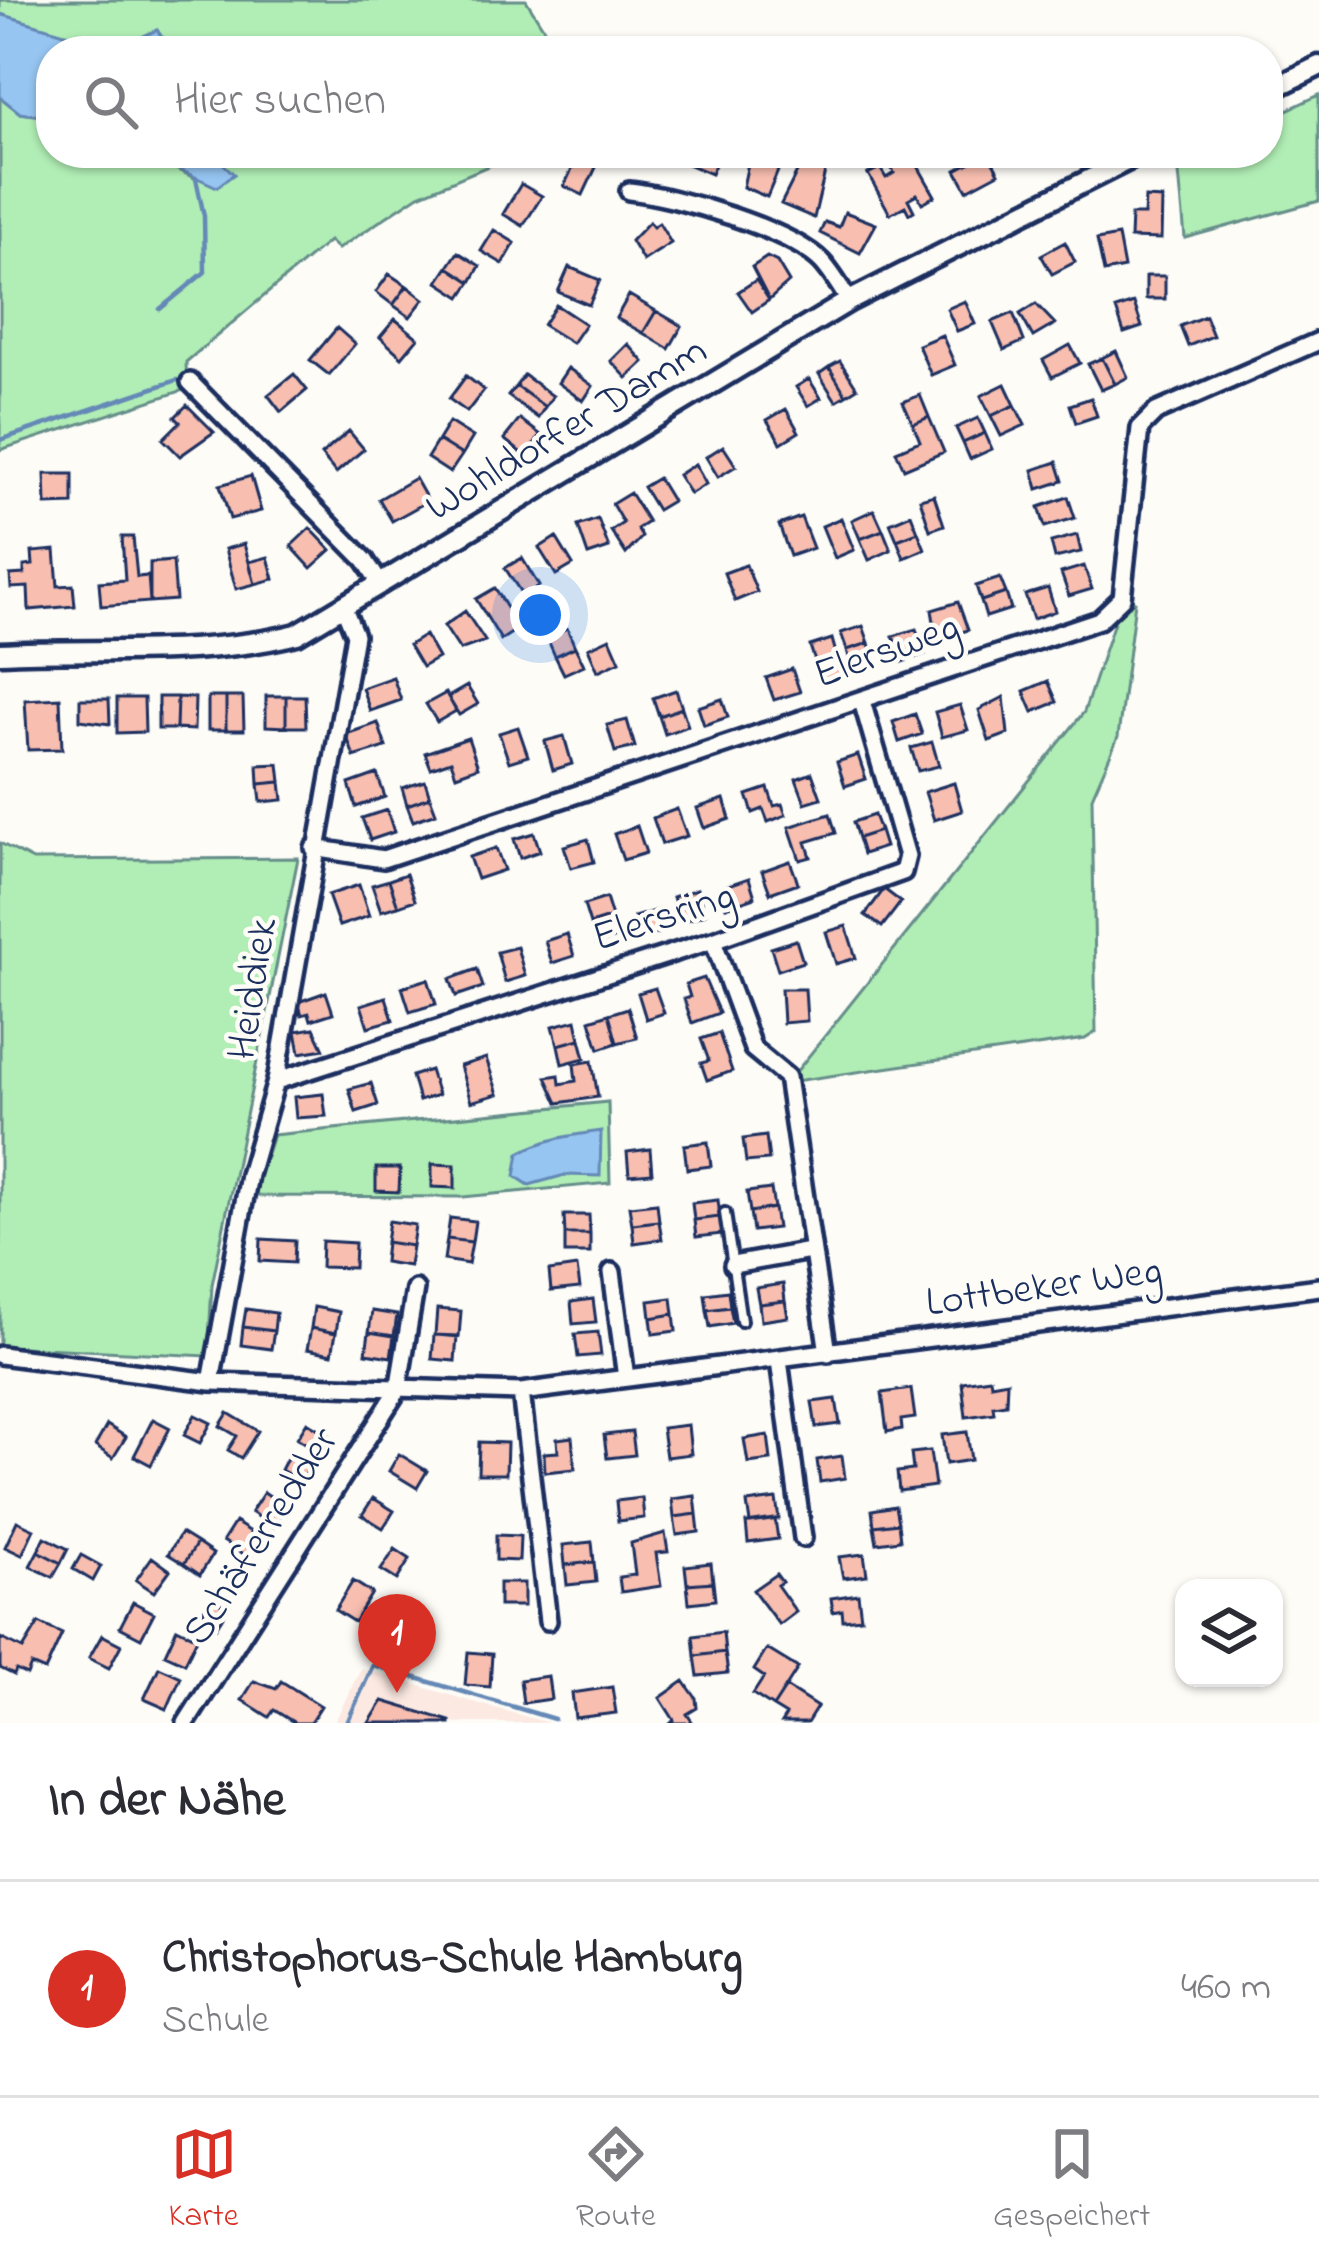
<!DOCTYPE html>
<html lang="de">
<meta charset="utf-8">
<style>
body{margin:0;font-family:"Indie Flower",sans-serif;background:#f7f7f7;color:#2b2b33}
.controls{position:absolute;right:36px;bottom:36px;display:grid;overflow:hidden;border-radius:24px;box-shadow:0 3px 9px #0004}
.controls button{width:108px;height:108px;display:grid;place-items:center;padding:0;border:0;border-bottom:3px solid #e1e1e2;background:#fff;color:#2b2b33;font:60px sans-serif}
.you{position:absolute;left:540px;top:615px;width:42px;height:42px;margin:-30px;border:9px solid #fff;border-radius:50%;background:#1a73e8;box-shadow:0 0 0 18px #1a73e833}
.badge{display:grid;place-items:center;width:78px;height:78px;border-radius:50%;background:#d93025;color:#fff;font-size:39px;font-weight:700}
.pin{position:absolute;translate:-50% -99px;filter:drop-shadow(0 3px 6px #0008)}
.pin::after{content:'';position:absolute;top:63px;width:42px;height:36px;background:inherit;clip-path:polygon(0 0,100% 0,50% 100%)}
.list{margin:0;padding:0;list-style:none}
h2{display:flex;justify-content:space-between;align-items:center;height:156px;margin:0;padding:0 48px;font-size:51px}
h2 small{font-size:39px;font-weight:400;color:#7c7c81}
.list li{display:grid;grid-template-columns:78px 1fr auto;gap:36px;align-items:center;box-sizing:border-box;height:216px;padding:0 48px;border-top:3px solid #e1e1e2}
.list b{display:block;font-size:45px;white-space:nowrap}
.list p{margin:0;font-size:39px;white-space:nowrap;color:#7c7c81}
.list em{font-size:39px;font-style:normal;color:#7c7c81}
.icon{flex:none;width:66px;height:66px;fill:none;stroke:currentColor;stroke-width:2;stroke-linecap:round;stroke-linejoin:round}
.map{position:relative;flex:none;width:1319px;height:1723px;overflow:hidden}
.search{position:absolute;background:#fff;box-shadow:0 3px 9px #0004;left:36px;right:36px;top:36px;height:132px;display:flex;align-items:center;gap:30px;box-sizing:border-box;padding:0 42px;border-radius:48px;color:#7c7c81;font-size:45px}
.sheet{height:372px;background:#fff}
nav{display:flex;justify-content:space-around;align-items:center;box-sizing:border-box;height:168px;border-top:3px solid #e1e1e2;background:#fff;font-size:33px;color:#7c7c81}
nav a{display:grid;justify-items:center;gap:6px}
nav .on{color:#d93025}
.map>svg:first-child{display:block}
.built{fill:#fce9e2}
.green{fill:#b1eeb5;stroke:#668e8a;stroke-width:3}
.water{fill:#96c5f1;stroke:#6589b6;stroke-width:3}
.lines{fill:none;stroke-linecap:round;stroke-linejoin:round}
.stream{stroke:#6589b6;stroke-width:4.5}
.building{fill:#f8beb0;stroke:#1b2f5e;stroke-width:3}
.service-casing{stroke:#1b2f5e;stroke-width:16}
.minor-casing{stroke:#1b2f5e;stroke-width:24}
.tertiary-casing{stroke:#1b2f5e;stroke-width:27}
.service{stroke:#fdfcf7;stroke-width:8}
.minor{stroke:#fdfcf7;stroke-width:15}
.tertiary{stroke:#fdfcf7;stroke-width:18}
.labels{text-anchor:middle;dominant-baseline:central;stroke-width:9;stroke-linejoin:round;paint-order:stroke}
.street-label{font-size:42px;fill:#1b2f5e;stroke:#fdfcf7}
</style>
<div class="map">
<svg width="1319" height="1723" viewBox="0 0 1319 1723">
<rect width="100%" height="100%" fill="#fdfcf7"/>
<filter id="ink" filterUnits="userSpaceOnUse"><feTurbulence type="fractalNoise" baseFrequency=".00833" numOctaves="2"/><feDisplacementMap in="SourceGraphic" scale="24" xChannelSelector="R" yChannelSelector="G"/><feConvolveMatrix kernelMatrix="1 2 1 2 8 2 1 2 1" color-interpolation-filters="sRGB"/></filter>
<g filter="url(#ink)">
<path class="built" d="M361 1668 466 1700 549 1723H334Z"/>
<path class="green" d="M0 0H526L558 51H171L157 30 116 49 100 43 79 44 68 34 0 14Z
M1319 95V201L1185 238 1178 162 1198 153H1268V119Z
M0 97 20 113 51 117V153H144L196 179 233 174 212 153H519L419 195 338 249 329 241 186 362 187 389 0 450Z
M1122 598 1135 602 1118 737 1092 797 1096 1032 1085 1039 788 1082 1084 712Z
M0 843 33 860 298 858 212 1285 208 1356 0 1346Z
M608 1102 610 1183 463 1197 253 1196 273 1135Z"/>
<path class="water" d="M0 14 68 34 79 44 100 42 116 49 157 30 171 51H51V117L20 113 0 97Z
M144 153H212L234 174 217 187Z
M601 1131 600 1176 565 1175 529 1185 515 1176 519 1153C545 1139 572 1135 601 1131Z"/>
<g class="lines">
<path class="stream" d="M160 309 205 272 204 216 196 179
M0 440 177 380
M347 1723 373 1665 554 1719"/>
</g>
<path class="building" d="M566 153 599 161 583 195 564 186 573 167 562 162Z
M675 153H720L711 174 673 158Z
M988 153 999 173 967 190 956 170Z
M750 154 780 166 767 197 743 187Z
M815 154 828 159 814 218 781 204 803 160 811 163Z
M914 159 935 196 922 203 917 194 908 199 914 211 909 214 905 206 890 214 868 174 880 168 886 178 894 173 891 167Z
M521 184 542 196 523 226 503 214Z
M1145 198 1162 199 1161 239 1130 238 1131 215H1144Z
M845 212 876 224 860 253 820 233 825 222 839 227Z
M649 222 653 227 659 223 671 243 643 261 631 241Z
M494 230 515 243 503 264 481 251Z
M1118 236 1124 268 1104 272 1097 240Z
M1065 242 1075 262 1052 274 1041 255Z
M458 252 480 266 471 282 448 267Z
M767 257 777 262 789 282 769 300 752 267Z
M448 267 471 282 461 297 438 282Z
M569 267 600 280 589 305 558 292Z
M389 274 407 286 393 305 376 292Z
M1146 276H1165V299H1146Z
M756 280 769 300 752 312 738 292Z
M407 286 424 299 410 317 393 305Z
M629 295 656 311 643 333 616 318Z
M965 301 975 324 957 331 947 309Z
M1134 303 1142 327 1124 333 1116 309Z
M1036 304 1055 324 1033 337 1020 314Z
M556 305 585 324 572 343 543 325Z
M656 311 682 326 669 349 643 333Z
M1013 313 1024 341 1004 350 992 322Z
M1205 316 1213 336 1188 346 1180 326Z
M395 319 418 338 402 357 380 337Z
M337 328 355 344 329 375 310 360Z
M942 335 955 365 931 375 918 345Z
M628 344 644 362 627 378 611 361Z
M1070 345 1080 363 1052 377 1043 360Z
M1116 351 1128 377 1115 384 1102 358Z
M1102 358 1115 384 1101 390 1088 364Z
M840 361 857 388 846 395 829 367Z
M829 367 846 395 836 401 819 374Z
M568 368 593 386 583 401 558 383Z
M294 374 307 390 281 412 268 395Z
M524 375 553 396 545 407 516 386Z
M466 376 484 390 467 412 449 399Z
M809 379 821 398 808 406 796 387Z
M1005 384 1015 405 991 416 981 396Z
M516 386 545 407 538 418 508 396Z
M920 395 929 417 913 424 903 402Z
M1091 398 1097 416 1076 423 1070 405Z
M187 405 214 432 180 456 163 439 180 422 175 417Z
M1015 405 1025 425 1001 436 991 416Z
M786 409 799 432 781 443 767 420Z
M929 417 944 452 904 469 896 451 920 441 913 424Z
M978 418 985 433 963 443 956 428Z
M520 419 541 435 525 456 504 439Z
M449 422 473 437 462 455 438 440Z
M349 431 364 449 336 473 321 455Z
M985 433 992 449 970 459 963 443Z
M438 440 462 455 450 473 427 458Z
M723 446 736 466 718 477 706 457Z
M1057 462 1063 481 1038 489 1033 470Z
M695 464 706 484 690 494 678 475Z
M45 474H73V504L46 505Z
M251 476 261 511 230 519 220 485Z
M415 478 428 501 392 521 379 499Z
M658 478 672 501 657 510 643 487Z
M630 493 648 522 637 529 642 537 626 554 611 531 623 523 612 504Z
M934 495 944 525 930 530 920 499Z
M1068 497 1075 518 1045 527 1039 507Z
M874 510 883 530 860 539 852 520Z
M911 514 918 532 897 540 890 523Z
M801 517 813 548 790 556 779 525Z
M841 518 854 550 835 558 822 526Z
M598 519 609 548 588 555 578 526Z
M310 528 331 550 311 568 291 546Z
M883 530 891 550 869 560 860 539Z
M918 532 925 549 904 558 897 540Z
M1077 535 1081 552 1055 558 1051 542Z
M122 537H133L137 577 148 576 150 602 101 606 99 582 125 580Z
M556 537 573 565 556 575 539 548Z
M244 544 255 584 236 589 225 549Z
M55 550 58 586 73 585 75 606 29 610 28 587 11 588 10 575 24 574V566L33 565 32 552Z
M268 557 274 579 255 584 249 562Z
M522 558 539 586 523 596 505 568Z
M173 561 176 600 150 602V563Z
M746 565 757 592 735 601 724 573Z
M1084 566 1092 589 1069 596 1061 573Z
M1000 578 1006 593 981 601 976 586Z
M495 588 519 628 501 640 476 599Z
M1048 588 1055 611 1033 619 1025 595Z
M1006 593 1011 609 986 617 981 601Z
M958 602 968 630 937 640 932 610Z
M465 611 485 641 460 650 444 626Z
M863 626 869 643 847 650 841 633Z
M567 628 575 647 555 656 547 638Z
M916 629 925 654 902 662 893 636Z
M425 635 438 658 422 667 409 645Z
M610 638 620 661 598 671 588 648Z
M832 639 837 657 816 664 810 646Z
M869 643 874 661 852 668 847 650Z
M575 647 584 665 564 674 555 656Z
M837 657 843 674 821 681 816 664Z
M792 669 800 692 774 700 766 678Z
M393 677 401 700 370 711 362 688Z
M1048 681 1057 702 1033 712 1024 691Z
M467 686 478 704 459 715 448 697Z
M676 690 682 708 659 716 653 698Z
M446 693 456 711 437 722 426 704Z
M266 696H286V727L266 726Z
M286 696H305L306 727H286Z
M158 697H177L176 729H158Z
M177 697 195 698 194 730 176 729Z
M208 697H226V730H208Z
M226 697H243L244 730H226Z
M1004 697 1008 734 989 741 979 710Z
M60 698 62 749 28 750 25 700Z
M117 698H144L145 732 117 733Z
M80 699H109L110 724 80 720Z
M722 699 728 717 704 725 698 707Z
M960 705 968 730 942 737 935 712Z
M682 708 688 726 665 734 659 716Z
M915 714 922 734 899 742 893 722Z
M627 720 635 747 615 752 607 725Z
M378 723 386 747 354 757 346 734Z
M518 727 528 756 509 762 499 733Z
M564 736 572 764 553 770 545 741Z
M468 738 478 767 456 775 451 761 431 768 425 753Z
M932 742 939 766 918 771 911 748Z
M858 755 866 779 845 786 837 762Z
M279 764 281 782 259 784 258 765Z
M812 773 821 798 805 803 796 779Z
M377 774 385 797 356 807 349 784Z
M425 781 430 797 407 805 402 788Z
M281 782 283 800 261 802 259 784Z
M954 783 962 811 934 820 925 792Z
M768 788 774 806 782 804 786 815 768 822 763 809 753 813 747 795Z
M430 797 436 813 413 821 407 805Z
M724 799 730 819 704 828 697 808Z
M677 809 687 836 662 844 653 818Z
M387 810 394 832 370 840 362 818Z
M830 814 836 833 806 842 811 857 800 860 789 827Z
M874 815 880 831 858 838 853 822Z
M637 826 646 853 623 860 614 834Z
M880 831 885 847 863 854 858 838Z
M534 833 540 851 520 858 514 839Z
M588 839 594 862 571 868 564 846Z
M496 848 504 870 477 879 469 857Z
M790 861 798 883 770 893 762 871Z
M406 874 415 900 398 906 389 880Z
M749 878 755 897 726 907 720 888Z
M389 880 398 906 381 911 372 885Z
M359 885 369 916 339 926 328 895Z
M697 889 705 914 681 922 673 897Z
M884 889 901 902 882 927 865 915Z
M606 898 612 917 590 924 584 905Z
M660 909 667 930 640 939 634 917Z
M612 917 619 937 596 944 590 924Z
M846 926 856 958 836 964 826 932Z
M567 934 574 956 552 963 545 941Z
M796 940 803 962 778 970 771 948Z
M517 947 525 976 505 982 497 952Z
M477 969 483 987 456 996 450 979Z
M704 978 719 1013 692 1023 684 999 690 997 686 984Z
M428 979 436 1004 410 1012 402 987Z
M655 988 664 1013 646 1019 638 993Z
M781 989H805L807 1021 783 1023Z
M326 992 333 1013 311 1020 309 1013 302 1015 298 1002Z
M386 997 393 1020 368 1027 361 1005Z
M628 1008 637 1038 617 1043 609 1014Z
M609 1014 617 1043 599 1049 590 1020Z
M576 1020 580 1039 558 1045 553 1026Z
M314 1028 324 1049 300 1053 296 1031Z
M719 1033 732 1071 707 1080 701 1063 709 1061 701 1039Z
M580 1039 585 1058 562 1064 558 1045Z
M486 1058 498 1094 471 1102 460 1066Z
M592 1061 598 1097 558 1103 546 1077 559 1075 560 1084 576 1081 574 1064Z
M430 1070 438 1095 419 1101 412 1076Z
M371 1083 378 1105 356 1112 349 1089Z
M323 1094 326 1116 296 1118 294 1097Z
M766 1136 769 1160 746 1162 743 1139Z
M708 1142 711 1166 687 1169 684 1145Z
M650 1149 652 1173 629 1175 627 1152Z
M432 1164 455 1165V1188L432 1187Z
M376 1168H400L399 1192 376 1191Z
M771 1189 774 1208 750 1212 747 1192Z
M718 1200 720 1217 694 1220 692 1203Z
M657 1203 659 1221 632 1224 629 1206Z
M774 1208 777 1228 753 1231 750 1212Z
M564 1215H589L590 1234H565Z
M720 1217 722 1234 696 1237 694 1220Z
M450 1218 475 1221 472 1242 447 1239Z
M389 1221 415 1225 412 1246 386 1242Z
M659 1221 662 1239 634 1243 632 1224Z
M565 1234H590V1253H565Z
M261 1239 295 1241 294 1263 260 1261Z
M447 1239 472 1242 468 1264 444 1260Z
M322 1241 355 1243 354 1268 321 1267Z
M386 1242 412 1246 409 1266 384 1262Z
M577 1267 580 1288 551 1291 549 1271Z
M783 1284 785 1301 759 1304 756 1288Z
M728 1291 730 1307 707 1310 705 1294Z
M672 1298 674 1314 651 1318 649 1301Z
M593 1299 596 1322 573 1324 571 1302Z
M785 1301 788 1317 761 1321 759 1304Z
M314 1307 339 1312 336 1333 311 1328Z
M730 1307 733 1323 710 1327 707 1310Z
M246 1309 276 1313 274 1331 243 1327Z
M437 1309 461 1311 459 1337 435 1335Z
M372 1311 397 1315 394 1336 369 1332Z
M674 1314 676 1331 653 1334 651 1318Z
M243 1327 274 1331 271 1349 241 1345Z
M311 1328 336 1333 332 1354 307 1349Z
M369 1332 394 1336 391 1357 366 1353Z
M598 1332 601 1355 578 1357 575 1334Z
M434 1335 457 1336 455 1361 432 1359Z
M990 1378 991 1384 1007 1381 1006 1404 993 1406 994 1413 966 1417 962 1382Z
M911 1389 915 1418 901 1420 902 1429 887 1432 882 1393Z
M836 1399 840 1424 816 1427 812 1402Z
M228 1413 258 1431 241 1458 228 1450 237 1436 220 1426Z
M195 1415 211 1423 200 1443 184 1435Z
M153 1419 170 1428 151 1465 134 1456Z
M307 1422 330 1436 320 1452 297 1438Z
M107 1425 126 1437 113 1458 95 1446Z
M688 1425 691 1454 666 1457 662 1428Z
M632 1432 635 1455 607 1458 604 1435Z
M967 1432 971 1460 946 1464 942 1435Z
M768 1435 771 1460 748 1463 744 1439Z
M572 1437 575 1469 545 1472 544 1453 558 1452 557 1439Z
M479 1442 507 1443 506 1474H478Z
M930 1451 935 1486 899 1491 897 1472 913 1470 911 1453Z
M289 1454 310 1466 302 1482 281 1470Z
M399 1454 427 1471 417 1488 389 1471Z
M842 1456 845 1478 820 1482 817 1460Z
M264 1492 286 1507 274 1527 251 1512Z
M695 1496 697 1514 674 1517 672 1499Z
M373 1498 394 1511 383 1528 362 1515Z
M642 1498 644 1518 618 1521 616 1501Z
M776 1499 779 1519 750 1523 747 1503Z
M895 1506 898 1523 874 1526 872 1510Z
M697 1514 699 1532 677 1535 674 1517Z
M775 1519 778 1539 748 1543 746 1523Z
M17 1521 34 1529 22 1555 5 1547Z
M235 1522 262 1539 250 1558 223 1541Z
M898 1523 900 1540 877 1543 874 1526Z
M181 1533 197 1543 184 1564 168 1554Z
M665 1533 668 1552 656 1553 661 1586 621 1592 619 1577 635 1575 631 1543Z
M496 1535 520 1536 519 1561 496 1560Z
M45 1537 68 1549 61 1563 38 1551Z
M592 1542 594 1562 565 1565 563 1545Z
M197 1543 213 1554 200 1575 184 1564Z
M395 1549 410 1559 397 1580 381 1570Z
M38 1551 61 1563 53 1577 30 1566Z
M864 1554 867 1575 843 1578 839 1557Z
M81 1555 101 1566 93 1581 73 1569Z
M152 1557 170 1570 154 1592 136 1580Z
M594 1562 596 1582 567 1585 565 1565Z
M711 1563 713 1582 687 1584 685 1566Z
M776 1574 782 1582 777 1585 796 1612 779 1625 753 1590Z
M353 1581 372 1593 354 1622 335 1610Z
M713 1582 715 1600 689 1603 687 1584Z
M499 1583H524V1606H499Z
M858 1594 861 1618 843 1620 842 1610 833 1612 831 1598Z
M211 1598 228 1608 216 1627 200 1617Z
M133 1602 154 1613 141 1638 120 1627Z
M39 1623 62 1634 45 1671 31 1665 27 1675 16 1670 14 1675 0 1668V1638L23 1649Z
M177 1628 197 1638 185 1663 165 1654Z
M723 1632 725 1652 695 1656 693 1636Z
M102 1635 121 1645 109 1668 89 1658Z
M767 1649 798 1668 773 1707 753 1694 764 1677 754 1670Z
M468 1652 492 1654 490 1687 465 1685Z
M725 1652 728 1673 698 1676 695 1656Z
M159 1667 181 1677 167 1709 144 1699Z
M548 1676 551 1699 523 1703 520 1680Z
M254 1681 276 1689 281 1681 321 1706 310 1723H295L274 1710 269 1717 242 1700Z
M684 1681 696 1698 697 1708 687 1714 693 1723H671L674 1720 660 1698Z
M612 1687 616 1713 575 1718 572 1693Z
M786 1687 817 1707 807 1723H781L786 1715 773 1707Z
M383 1701 450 1721V1723H369Z"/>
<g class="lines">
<g class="service-casing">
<path id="service" d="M725 1213 741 1321"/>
</g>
<g class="minor-casing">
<path id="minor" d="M629 191C675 196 790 229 822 262 832 273 841 288 849 301
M190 382 365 560 381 585
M314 848 383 859 1099 620 1122 598 1140 428 1156 412 1319 341
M713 940 753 1049 787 1077 828 1353
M276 1081 713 940 903 872 907 856 862 701
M733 1265 810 1251
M612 1272 626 1378
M0 1355 211 1382 521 1392 1319 1287
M779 1360 803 1538
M211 1382 249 1175 276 1081 355 635 344 608
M521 1392 548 1621
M186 1723 398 1390 415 1289"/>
</g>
<g class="tertiary-casing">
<path id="tertiary" d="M1268 91 1319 66
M0 653C99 648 201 658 297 634L849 301 1142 153"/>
</g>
<use href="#service" class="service"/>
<use href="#minor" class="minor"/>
<use href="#tertiary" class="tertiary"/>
</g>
</g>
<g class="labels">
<g class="street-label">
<text transform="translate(567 430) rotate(-31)">Wohldorfer Damm</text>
<text transform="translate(887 652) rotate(-20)">Elersweg</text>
<text transform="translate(664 918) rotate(-18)">Elersring</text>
<text transform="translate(254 989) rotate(-81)">Heiddiek</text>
<text transform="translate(1044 1288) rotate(-8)">Lottbeker Weg</text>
<text transform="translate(262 1537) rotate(-57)">Schäferredder</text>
</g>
</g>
</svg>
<div class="controls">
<button><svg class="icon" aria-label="layers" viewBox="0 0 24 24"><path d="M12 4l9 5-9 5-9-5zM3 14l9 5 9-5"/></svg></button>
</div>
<div class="you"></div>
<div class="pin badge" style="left:397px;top:1693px">1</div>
<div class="search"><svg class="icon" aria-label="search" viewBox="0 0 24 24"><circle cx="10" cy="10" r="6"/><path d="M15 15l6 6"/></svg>Hier suchen</div>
</div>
<section class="sheet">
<h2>In der Nähe<small></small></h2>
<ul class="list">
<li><span class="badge">1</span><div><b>Christophorus-Schule Hamburg</b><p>Schule</p></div><em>460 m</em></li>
</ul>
</section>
<nav>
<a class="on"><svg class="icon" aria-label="map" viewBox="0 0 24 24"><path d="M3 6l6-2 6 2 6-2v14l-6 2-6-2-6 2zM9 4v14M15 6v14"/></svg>Karte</a>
<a><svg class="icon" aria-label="directions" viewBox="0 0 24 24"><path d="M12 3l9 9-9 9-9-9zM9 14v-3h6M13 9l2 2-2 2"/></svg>Route</a>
<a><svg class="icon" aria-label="saved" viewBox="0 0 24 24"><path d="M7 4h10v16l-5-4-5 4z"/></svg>Gespeichert</a>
</nav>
